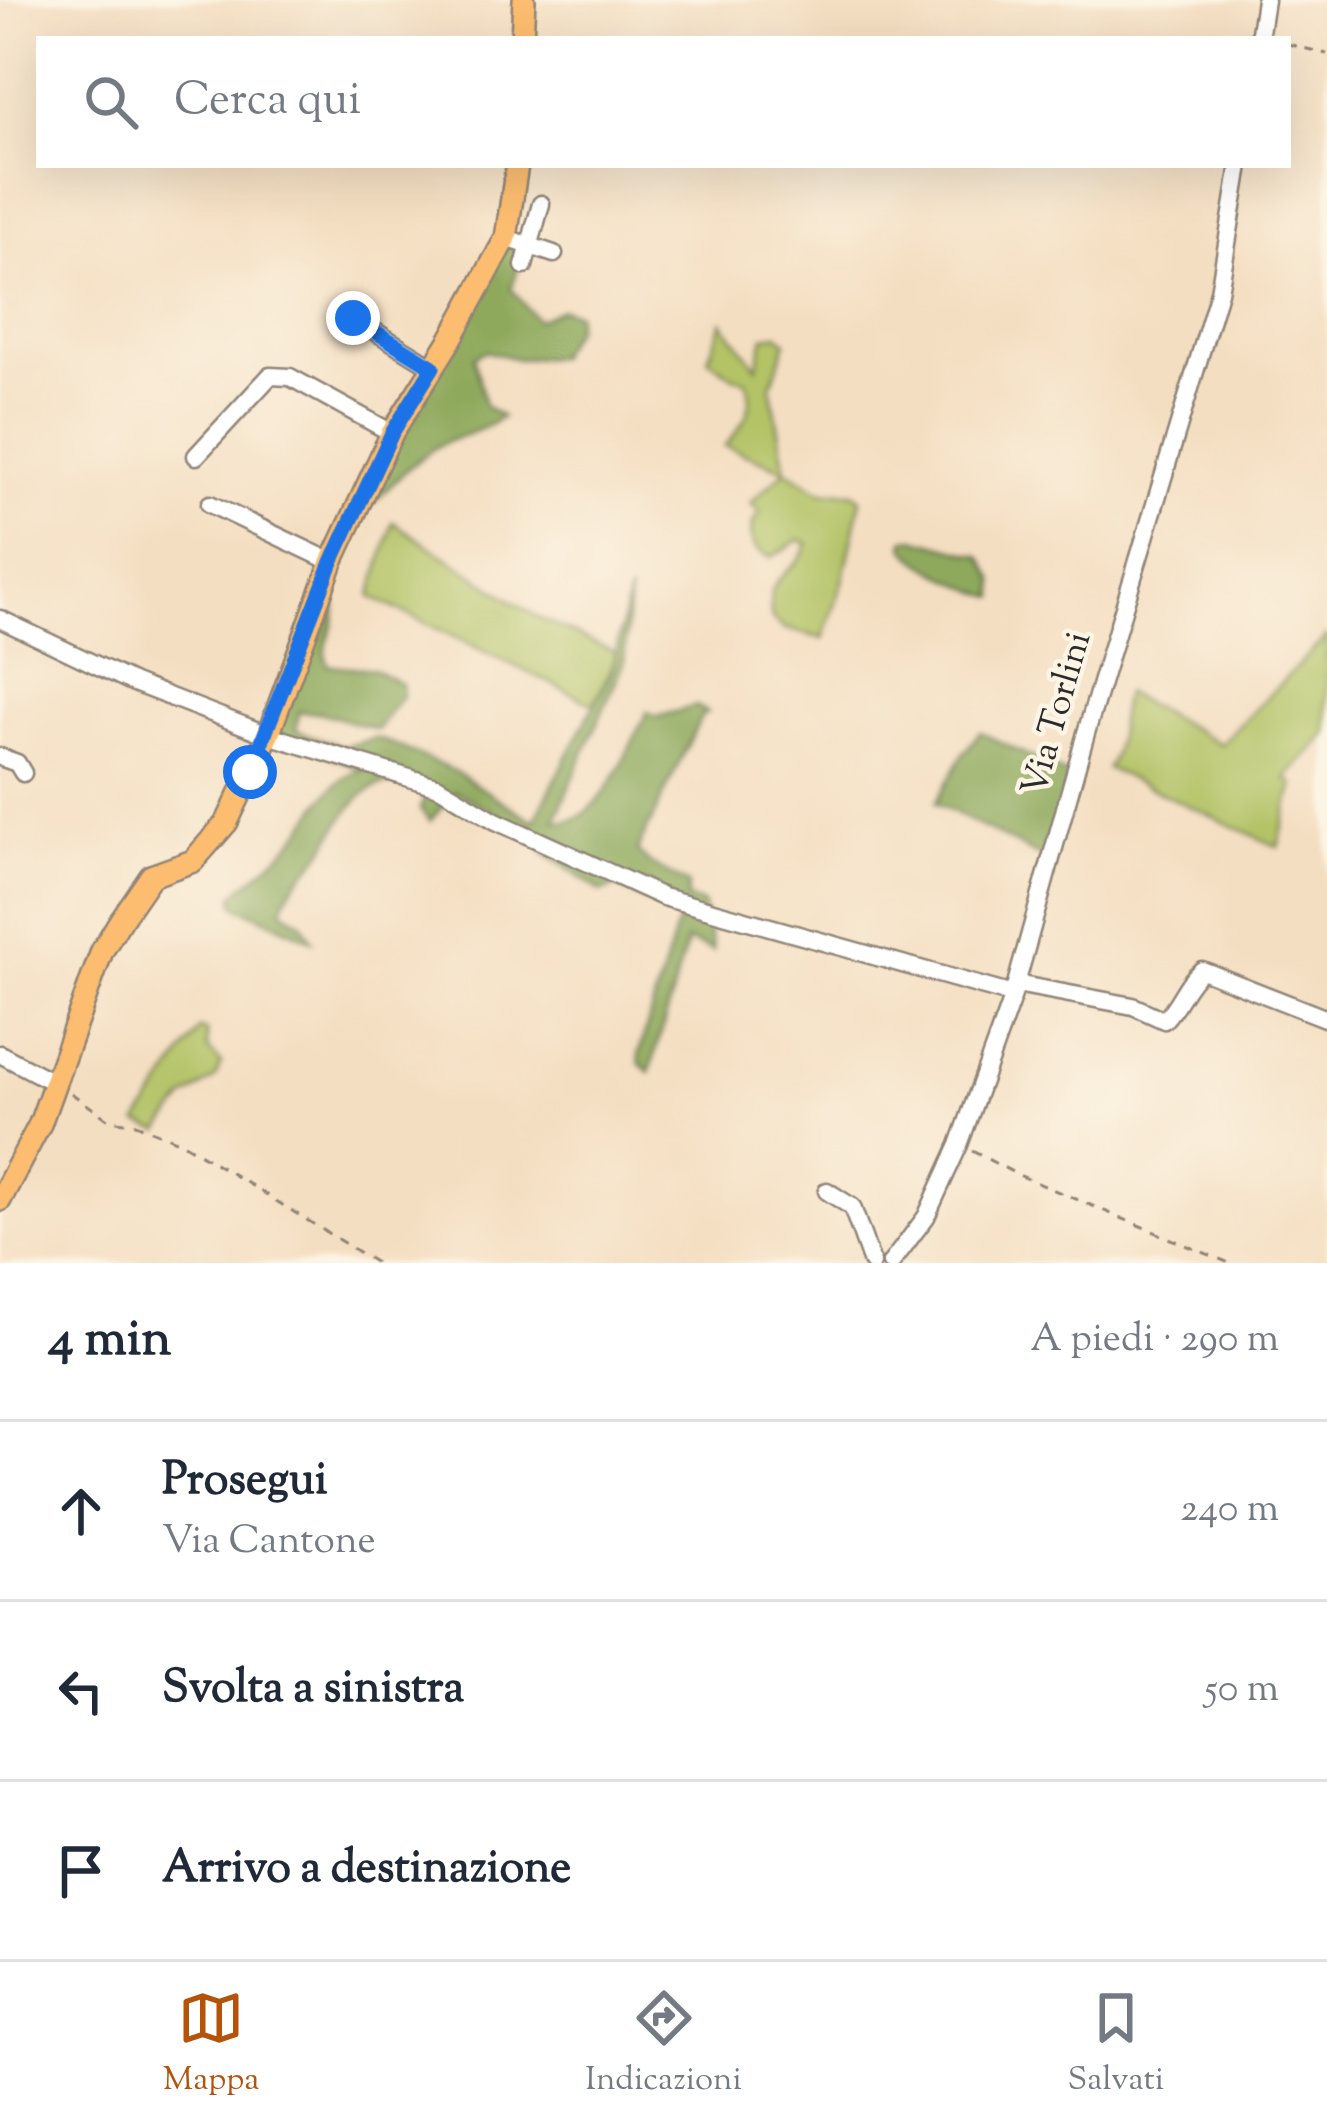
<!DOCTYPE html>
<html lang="it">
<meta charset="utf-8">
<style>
body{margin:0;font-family:"Sorts Mill Goudy",serif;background:#f2f2f3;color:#1f2937}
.stop{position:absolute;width:36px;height:36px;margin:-27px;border:9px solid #1a73e8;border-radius:50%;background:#fff}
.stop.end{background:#1a73e8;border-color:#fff;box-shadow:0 3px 12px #0008}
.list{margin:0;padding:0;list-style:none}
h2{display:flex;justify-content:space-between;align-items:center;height:156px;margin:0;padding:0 48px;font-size:51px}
h2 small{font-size:39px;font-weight:400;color:#747a83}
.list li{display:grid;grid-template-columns:78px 1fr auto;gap:36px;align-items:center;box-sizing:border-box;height:180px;padding:0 48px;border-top:3px solid #e0e1e3}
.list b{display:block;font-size:45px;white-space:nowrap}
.list p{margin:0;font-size:39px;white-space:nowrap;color:#747a83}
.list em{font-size:39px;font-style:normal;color:#747a83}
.icon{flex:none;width:66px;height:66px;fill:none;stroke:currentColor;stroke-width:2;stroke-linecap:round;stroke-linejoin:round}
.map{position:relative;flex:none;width:1327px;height:1263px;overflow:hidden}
.search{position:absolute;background:#fff;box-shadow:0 12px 48px #0002;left:36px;right:36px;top:36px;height:132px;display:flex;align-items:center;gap:30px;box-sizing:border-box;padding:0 42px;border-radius:0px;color:#747a83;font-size:45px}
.sheet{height:696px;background:#fff}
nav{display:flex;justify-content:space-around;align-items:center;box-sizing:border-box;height:168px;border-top:3px solid #e0e1e3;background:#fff;font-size:33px;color:#747a83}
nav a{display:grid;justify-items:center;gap:6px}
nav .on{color:#b45309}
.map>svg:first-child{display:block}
.green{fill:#b3c366;stroke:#6f7748;stroke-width:3}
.forest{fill:#8ea95b;stroke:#5c6a43;stroke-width:3}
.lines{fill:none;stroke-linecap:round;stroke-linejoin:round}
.minor-casing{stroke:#908476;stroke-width:21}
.major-casing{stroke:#908476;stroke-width:26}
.path{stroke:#908476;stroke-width:3;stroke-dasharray:9 9;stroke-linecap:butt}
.minor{stroke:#fff;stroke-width:16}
.major{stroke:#fcbd6f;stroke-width:21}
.route{stroke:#1a73e8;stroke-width:15}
.labels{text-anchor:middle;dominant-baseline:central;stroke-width:9;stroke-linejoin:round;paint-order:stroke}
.street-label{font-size:36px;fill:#2b2b2b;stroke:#fcf5e5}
</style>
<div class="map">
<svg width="1327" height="1263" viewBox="0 0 1327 1263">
<rect width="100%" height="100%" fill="#fcf5e5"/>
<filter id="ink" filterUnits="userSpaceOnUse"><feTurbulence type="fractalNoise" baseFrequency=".00833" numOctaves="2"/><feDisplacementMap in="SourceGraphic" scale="24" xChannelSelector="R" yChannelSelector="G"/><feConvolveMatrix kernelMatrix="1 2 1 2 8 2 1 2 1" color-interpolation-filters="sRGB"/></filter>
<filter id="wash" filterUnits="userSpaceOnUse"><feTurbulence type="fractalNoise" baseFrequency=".004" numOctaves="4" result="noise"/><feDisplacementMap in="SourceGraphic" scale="48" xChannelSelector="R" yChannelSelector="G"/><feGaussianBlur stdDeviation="2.7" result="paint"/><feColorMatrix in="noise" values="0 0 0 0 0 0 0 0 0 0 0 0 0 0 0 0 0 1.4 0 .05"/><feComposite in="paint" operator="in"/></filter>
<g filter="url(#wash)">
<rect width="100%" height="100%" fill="#f4dec1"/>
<path class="green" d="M722 322 757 367 764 336 778 334 786 342 771 386 786 470 822 492H854L861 499 843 582 823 639 783 628 772 619C762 571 798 577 808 543L799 540 771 557C748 550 746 530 760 512L750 503 786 470 725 446C743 425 757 408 746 380L734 377 708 359Z
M393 522 537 617 618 654 594 704 371 597Z
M1327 636V734L1286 779 1294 784 1278 847 1107 768C1121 745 1116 718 1125 693L1221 744Z
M200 1029 207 1032V1048L221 1063 215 1078 185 1099 160 1131 138 1123Z"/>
<path class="forest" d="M504 245 524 250 511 289 537 320 562 309 576 313 575 327 556 357 518 359 485 351 474 357 485 406 502 417C476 436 457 434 433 449 407 466 391 487 369 507L398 432Z
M914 538 981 556 995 580 996 597C974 592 911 563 904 545L906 539Z
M331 591C346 623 318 638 328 665L373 669 401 684 402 696 377 730 319 712H299L296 730 343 747 375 738 393 744 454 771 534 821 612 670 629 591 624 662 555 820C600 831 629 745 647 712L657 717 697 706 707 713 702 715 637 851 651 864 688 884 687 899 703 904 713 951 687 941 650 1072 640 1063 639 1053 679 917 617 886 602 892 544 853 550 841 455 792 430 821 420 809 427 791C371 766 350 805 325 848 312 870 287 883 282 910L302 922 312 940 235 905 234 896 242 887C260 872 278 858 294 840 314 817 330 777 362 770L276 732Z
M980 732 1070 776 1046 860 936 803 963 754Z"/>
</g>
<g filter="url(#ink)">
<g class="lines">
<g class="minor-casing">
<path id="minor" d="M1259 39 1265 0
M506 238 554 254
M524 266 541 204
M345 333 353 318 433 367
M196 456 270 376 290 377 392 433
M210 504 332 562
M0 619 134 683 268 735 439 787 496 821 663 897 1013 995
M0 757 17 763 23 773
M1016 984 1133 1006 1164 1020C1180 1004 1185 983 1202 970L1327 1019
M0 1054 55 1083
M827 1191 852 1207 872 1263
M891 1263 926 1217 959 1145 1013 995 1086 733 1219 292 1240 165"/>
</g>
<g class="major-casing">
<path id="major" d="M522 39 524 0
M0 1200 40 1124 102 951 120 921 151 876 193 861 227 822 268 735 332 562 392 433 451 339 506 238 517 165"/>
</g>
<path class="path" d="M1288 44 1327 54
M71 1093 109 1120 133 1123 181 1142 376 1263
M972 1151 1016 1174 1229 1263"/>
<use href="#minor" class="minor"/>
<use href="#major" class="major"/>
</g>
</g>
<g class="lines" filter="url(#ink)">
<path class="route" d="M250 772 332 562 392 433 433 367 353 318"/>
</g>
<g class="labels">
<g class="street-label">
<text transform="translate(1058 714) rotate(-74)">Via Torlini</text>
</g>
</g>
</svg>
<div class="stop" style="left:250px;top:772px"></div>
<div class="stop end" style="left:353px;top:318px"></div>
<div class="search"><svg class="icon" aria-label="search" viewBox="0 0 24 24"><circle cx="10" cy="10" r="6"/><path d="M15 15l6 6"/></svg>Cerca qui</div>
</div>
<section class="sheet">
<h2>4 min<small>A piedi · 290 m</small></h2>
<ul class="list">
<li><svg class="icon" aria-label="ahead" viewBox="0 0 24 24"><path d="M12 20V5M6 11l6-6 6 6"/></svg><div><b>Prosegui</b><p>Via Cantone</p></div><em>240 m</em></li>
<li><svg class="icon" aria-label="left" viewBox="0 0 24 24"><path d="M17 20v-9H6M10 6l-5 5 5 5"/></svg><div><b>Svolta a sinistra</b></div><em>50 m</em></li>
<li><svg class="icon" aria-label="arrive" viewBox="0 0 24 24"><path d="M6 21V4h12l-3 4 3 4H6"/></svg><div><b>Arrivo a destinazione</b></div></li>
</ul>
</section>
<nav>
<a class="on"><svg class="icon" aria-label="map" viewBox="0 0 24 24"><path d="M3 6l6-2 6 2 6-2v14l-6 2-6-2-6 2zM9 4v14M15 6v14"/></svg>Mappa</a>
<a><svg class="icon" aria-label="directions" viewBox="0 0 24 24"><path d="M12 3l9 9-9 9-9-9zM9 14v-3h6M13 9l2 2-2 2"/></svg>Indicazioni</a>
<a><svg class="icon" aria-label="saved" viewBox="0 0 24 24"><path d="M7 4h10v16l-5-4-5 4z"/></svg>Salvati</a>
</nav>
